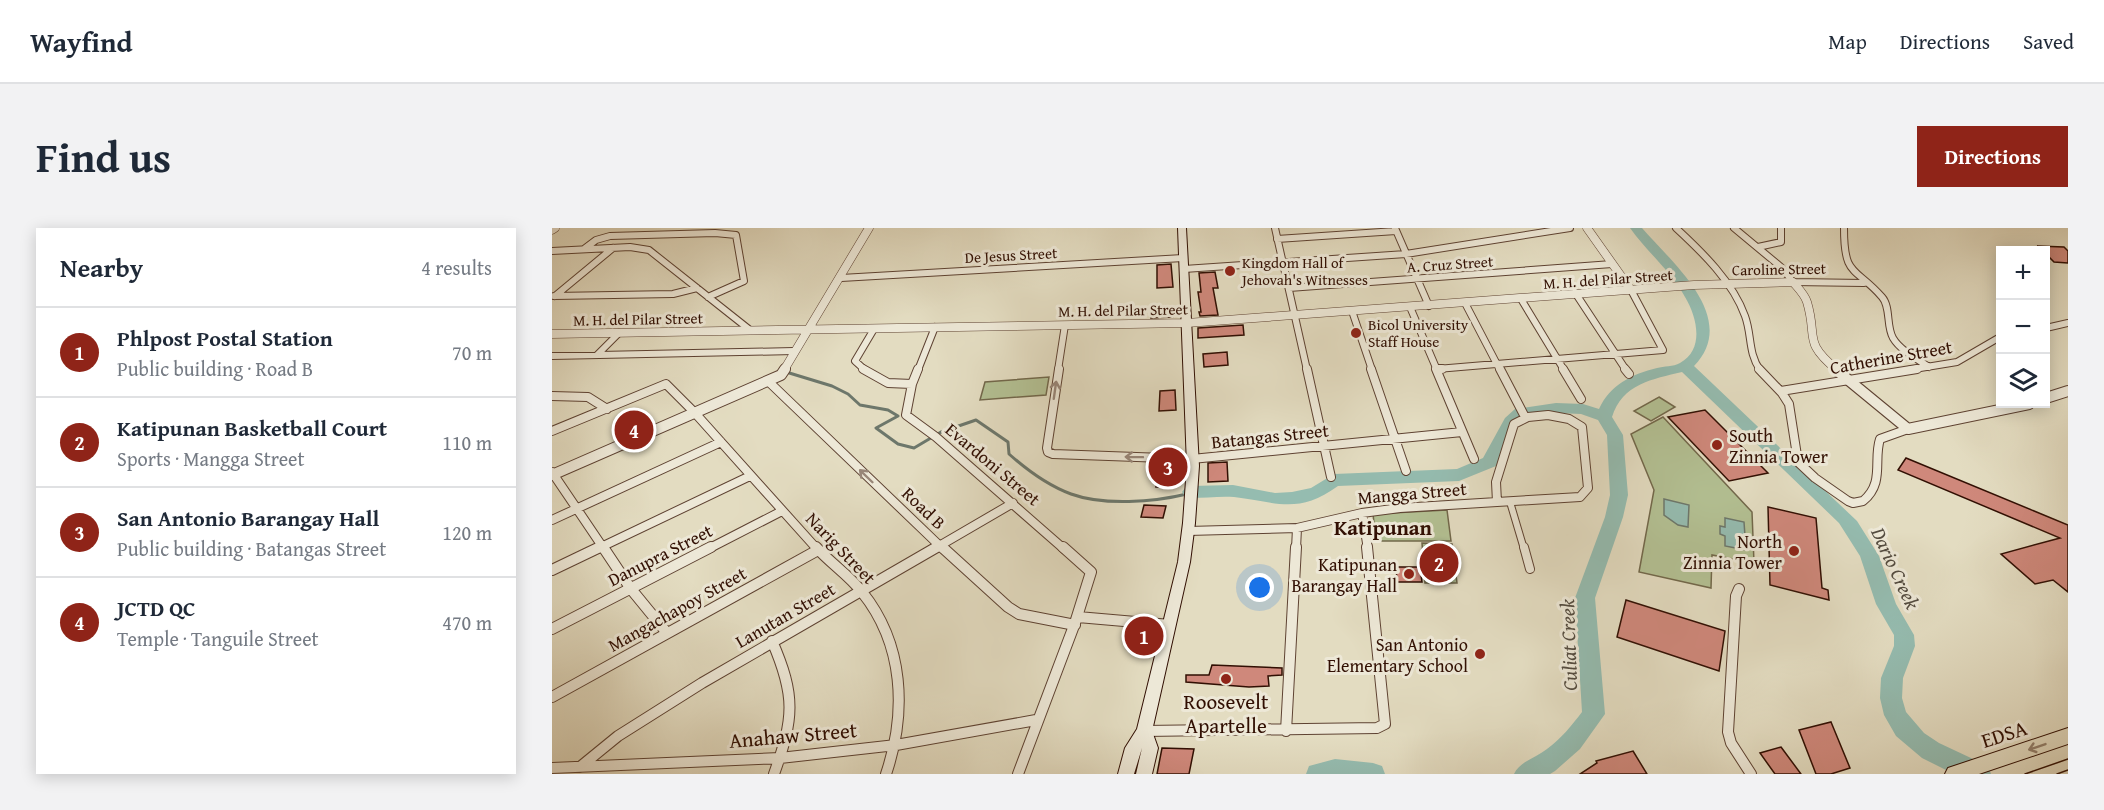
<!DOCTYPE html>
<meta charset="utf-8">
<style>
body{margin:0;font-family:"Gentium Book Plus",serif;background:#f2f2f3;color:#1f2937}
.controls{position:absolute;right:18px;top:18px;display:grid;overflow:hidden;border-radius:0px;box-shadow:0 3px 15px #0003}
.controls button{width:54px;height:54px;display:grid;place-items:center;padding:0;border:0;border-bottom:2px solid #e0e1e3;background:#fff;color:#1f2937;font:30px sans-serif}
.you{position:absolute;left:708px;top:360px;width:21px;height:21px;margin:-15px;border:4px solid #fff;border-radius:50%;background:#1a73e8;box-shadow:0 0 0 9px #1a73e833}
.badge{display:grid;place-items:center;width:39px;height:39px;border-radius:50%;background:#8f2418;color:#fff;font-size:20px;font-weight:700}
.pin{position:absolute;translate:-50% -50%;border:3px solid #fff;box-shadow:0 2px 6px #0006}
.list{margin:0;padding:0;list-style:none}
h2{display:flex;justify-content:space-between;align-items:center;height:78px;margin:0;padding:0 24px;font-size:26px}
h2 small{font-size:20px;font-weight:400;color:#747a83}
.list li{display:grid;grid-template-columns:39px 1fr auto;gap:18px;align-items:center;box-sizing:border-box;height:90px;padding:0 24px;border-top:2px solid #e0e1e3}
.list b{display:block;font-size:22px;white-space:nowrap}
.list p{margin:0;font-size:20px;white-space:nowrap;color:#747a83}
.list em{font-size:20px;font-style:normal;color:#747a83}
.icon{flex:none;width:33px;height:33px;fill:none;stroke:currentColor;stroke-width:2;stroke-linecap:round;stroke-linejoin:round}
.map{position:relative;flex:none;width:1516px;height:546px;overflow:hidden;border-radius:0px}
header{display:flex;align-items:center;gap:36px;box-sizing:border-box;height:84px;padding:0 30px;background:#fff;border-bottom:2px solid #e0e1e3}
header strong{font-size:28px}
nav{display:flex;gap:33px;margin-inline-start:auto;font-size:21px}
.intro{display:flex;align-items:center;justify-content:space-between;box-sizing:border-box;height:144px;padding:0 36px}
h1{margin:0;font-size:42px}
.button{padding:15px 27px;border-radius:0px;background:#8f2418;color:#fff;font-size:21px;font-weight:700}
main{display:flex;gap:36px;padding:0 36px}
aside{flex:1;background:#fff;border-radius:0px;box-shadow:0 3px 15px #0003}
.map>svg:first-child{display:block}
.green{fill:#b3c093;stroke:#72684b;stroke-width:1.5}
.water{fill:#95bcb0;stroke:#6d776b;stroke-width:1.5}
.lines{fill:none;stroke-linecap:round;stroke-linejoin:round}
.stream{stroke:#6d776b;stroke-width:3}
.river{fill:#95bcb0;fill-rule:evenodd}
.building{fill:#cf887b;stroke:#310f03;stroke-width:1.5}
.pedestrian-far1-casing{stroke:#5e4232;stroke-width:8}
.pedestrian-casing{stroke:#5e4232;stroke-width:10}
.minor-far2-casing{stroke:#5e4232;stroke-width:8}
.minor-far1-casing{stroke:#5e4232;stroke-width:10}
.minor-casing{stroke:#5e4232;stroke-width:12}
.tertiary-far1-casing{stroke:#5e4232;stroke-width:9}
.tertiary-casing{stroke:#5e4232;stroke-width:12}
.secondary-casing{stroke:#310f03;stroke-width:2}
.trunk-casing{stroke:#310f03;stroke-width:2}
.pedestrian-far1{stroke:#ede8d7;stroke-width:6}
.pedestrian{stroke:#ede8d7;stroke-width:8}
.minor-far2{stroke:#ede8d7;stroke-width:6}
.minor-far1{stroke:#ede8d7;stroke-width:8}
.minor{stroke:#ede8d7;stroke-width:10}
.tertiary-far1{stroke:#ede8d7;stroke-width:8}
.tertiary{stroke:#ede8d7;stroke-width:10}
.secondary{fill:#ede8d7;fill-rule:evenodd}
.trunk{fill:#e3dcc1;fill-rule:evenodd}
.tram{stroke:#310f03;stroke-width:1.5}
.oneway{stroke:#988678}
.oneway2{stroke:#93806c}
.poi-dot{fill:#8f2418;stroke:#ede8d7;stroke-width:2}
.labels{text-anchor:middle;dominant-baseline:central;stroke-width:6;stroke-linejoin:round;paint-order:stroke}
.far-street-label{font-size:15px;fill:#310f03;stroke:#ede8d7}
.far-poi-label{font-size:15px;fill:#310f03;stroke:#ede8d7;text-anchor:start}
.street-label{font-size:18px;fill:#310f03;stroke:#ede8d7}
.poi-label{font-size:18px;fill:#310f03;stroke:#ede8d7;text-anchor:end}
.water-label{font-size:20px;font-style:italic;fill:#544c40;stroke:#ede8d7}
.quarter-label{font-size:21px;font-weight:bold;fill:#310f03;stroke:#ede8d7}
.near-poi-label{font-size:21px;fill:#310f03;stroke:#ede8d7}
.near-street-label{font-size:21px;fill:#310f03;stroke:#ede8d7}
</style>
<header>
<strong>Wayfind</strong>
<nav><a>Map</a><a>Directions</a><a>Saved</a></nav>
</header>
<div class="intro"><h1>Find us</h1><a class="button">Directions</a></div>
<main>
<aside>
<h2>Nearby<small>4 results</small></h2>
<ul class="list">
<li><span class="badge">1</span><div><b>Phlpost Postal Station</b><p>Public building · Road B</p></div><em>70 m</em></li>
<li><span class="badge">2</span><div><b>Katipunan Basketball Court</b><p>Sports · Mangga Street</p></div><em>110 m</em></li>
<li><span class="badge">3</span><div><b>San Antonio Barangay Hall</b><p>Public building · Batangas Street</p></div><em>120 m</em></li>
<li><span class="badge">4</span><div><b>JCTD QC</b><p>Temple · Tanguile Street</p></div><em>470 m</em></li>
</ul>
</aside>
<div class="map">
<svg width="1516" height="546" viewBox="0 0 1516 546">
<rect width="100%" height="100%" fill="#e3dcc1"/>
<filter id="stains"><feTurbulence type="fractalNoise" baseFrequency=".00333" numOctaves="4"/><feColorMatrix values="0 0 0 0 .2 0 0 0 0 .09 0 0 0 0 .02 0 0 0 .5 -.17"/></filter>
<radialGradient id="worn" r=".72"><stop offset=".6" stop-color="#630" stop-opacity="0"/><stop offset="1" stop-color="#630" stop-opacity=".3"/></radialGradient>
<path class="green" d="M497 149 494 167 428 172 433 154Z
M1107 169 1123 179 1099 193 1082 183Z
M1111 189 1200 284 1202 335 1160 327 1159 360 1087 344 1102 262 1079 206Z
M895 282 899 313H824L821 286Z
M870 315 900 316 905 355H873Z"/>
<path class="water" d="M1112 271 1137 277 1136 299 1126 297 1112 287Z
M1173 290 1192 294 1194 322 1173 318V308L1168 306V298L1173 299Z"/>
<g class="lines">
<path class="stream" d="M234 144 280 158 296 166 308 177 336 182 346 188 324 200 346 216 362 220 389 204 424 192 456 214 457 226C475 242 497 258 519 266 552 278 602 274 635 266"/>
<path class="river" d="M1078 0H1090C1121 36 1188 90 1142 138L1305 293 1327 328 1344 376 1362 407 1363 418 1351 450 1350 470 1354 484 1372 505 1387 515 1436 538 1439 546H1402L1370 530 1344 508 1332 487 1328 470 1329 450 1342 418V407L1324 376 1308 328 1287 295 1130 144C1101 151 1070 156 1060 189L1071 207 1076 267 1071 289 1043 370 1053 486 1028 521 1003 543 998 546H962C968 533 984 530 995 521 1009 511 1020 497 1030 484L1023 370 1053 289 1058 267 1055 207 1046 192 1029 186 1004 185 973 189 968 193 944 238 907 253 786 258C746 287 725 274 682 269 668 268 653 270 639 270L633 268 630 264 633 260 639 258 681 257 723 265 740 264 759 260 782 246 905 241 931 230 953 190 963 181 1004 175 1031 176 1047 181C1058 157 1080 146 1105 140 1112 138 1121 139 1128 135 1153 121 1145 89 1133 69 1119 43 1095 24 1078 0Z
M783 531 821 535 830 538 833 546H754L757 538Z"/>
</g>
<path class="building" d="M1485 18 1512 19 1516 23V35L1502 34 1494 26V22Z
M619 36 621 59 605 60V37Z
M663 44 666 60H661L666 87 648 88 647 84H649L646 64H649L647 45Z
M621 79V89L599 90 600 81Z
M691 97 692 107 646 110V100Z
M675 124 676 137 652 139 651 126Z
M623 162 624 182 607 183 608 163Z
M1153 182 1216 245 1177 253 1116 189Z
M1354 230 1516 297V364L1501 352 1483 356 1449 326 1508 310 1346 242Z
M675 234 676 253 656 254V235Z
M606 236 626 237 620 259H604Z
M592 277 614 278 611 290 589 289Z
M1216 279 1264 290 1270 360 1276 362 1277 372 1218 357Z
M844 339H868L870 354H845Z
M1074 372 1173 403 1167 443 1065 409Z
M660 437 730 440V447L716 448 717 458 697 459 634 454V447H657Z
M1279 494 1298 540 1279 546H1264L1247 502Z
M1229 519 1249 546H1223L1208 525Z
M610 520 642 521 637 546H605Z
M1081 523 1095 546H1028L1045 535 1044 533Z"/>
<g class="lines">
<g class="pedestrian-far1-casing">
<path id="pedestrian-far1" d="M958 274 972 321"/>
</g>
<g class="pedestrian-casing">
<path id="pedestrian" d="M972 319 978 341"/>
</g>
<g class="minor-far2-casing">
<path id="minor-far2" d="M723 0 755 142
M843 0 877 78
M1124 0C1150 24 1181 54 1193 88 1200 107 1196 125 1208 142
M1182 0 1229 39 1241 54 1312 55
M1292 0C1292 50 1303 38 1330 69 1339 79 1334 98 1341 110 1348 122 1365 131 1377 139
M725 11 844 3
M1206 19 1229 14V0
M32 21 44 12 58 8 163 5 184 7 192 53 156 69
M0 23 78 19 97 22 198 102
M632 41 854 26 1018 0
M289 50 631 30
M737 60 1060 36
M1024 66 1074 142
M2 68 121 66 145 60
M3 68 61 20
M969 71 1012 142
M913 75 948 142
M858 79 885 142
M800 83 820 142
M1494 100 1516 95
M45 127 67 105
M0 128 242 123
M885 141 1111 122 1079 62
M313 142 303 133 322 101
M366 142 383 99
M506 142 513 97
M1356 142 1405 134 1448 109"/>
</g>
<g class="minor-far1-casing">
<path id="minor-far1" d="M311 141 336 155 360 156
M366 141 360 156 354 187 384 209 512 321
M507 141 495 220 496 224 501 226 640 231 910 204
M755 141 779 249
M819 141 854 243
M884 141 922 231
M885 141H890
M948 141 973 189
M1011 141 1029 171
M1073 141 1077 146
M1207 141 1230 165 1237 176 1246 234 1263 250 1296 273 1301 275 1311 273C1333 255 1321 232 1328 211L1356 201
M217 154 391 321
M1229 163 1365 141
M0 168 36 169 55 181
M996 187 1017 191 1030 199 1036 260 1028 269 945 274 944 254 962 196 976 189Z
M0 203 114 156 143 185 265 321
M0 244 52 321
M810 285 816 321
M0 292 169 214
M636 303 745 300 810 285 848 280 945 274
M45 321 198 248
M156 321 230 283
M382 321 461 275
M744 321 745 300"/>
</g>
<g class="minor-casing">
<path id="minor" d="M51 319 79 361 115 405
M264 319C278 335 297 347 310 364 352 416 355 484 334 546
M390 319 456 379 467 386 523 397
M0 342 48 319
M1187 361 1184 368 1176 504 1179 515 1199 546
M526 389 618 397
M0 401 159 319
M220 413C244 468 242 490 222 546
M0 469 266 322
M592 503 825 500 833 496 815 319
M734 503 744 319
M28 539 66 508 150 455 385 319
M0 540 228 530 344 517 484 492
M466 546 523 395 539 344 511 319"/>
</g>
<g class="tertiary-far1-casing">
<path id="tertiary-far1" d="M1035 0 1079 62
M0 2 3 0
M0 106 635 95 1142 57 1241 54C1246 60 1253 67 1255 74 1266 110 1250 113 1285 142
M232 142 317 0"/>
</g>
<g class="tertiary-casing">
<path id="tertiary" d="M1283 141 1356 201 1477 176
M1494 170 1516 163
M0 247 229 147 233 141"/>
</g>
<g class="secondary-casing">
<path id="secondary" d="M626 0H634L647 238 643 295 638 334 600 503 606 520 600 546H584L590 520 582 546H566L573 520 585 501 626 334 631 295 635 238Z"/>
</g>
<g class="trunk-casing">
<path id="trunk" d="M1516 500V516L1427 546H1393L1396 540Z"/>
</g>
<use href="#pedestrian-far1" class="pedestrian-far1"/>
<use href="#pedestrian" class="pedestrian"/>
<use href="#minor-far2" class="minor-far2"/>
<use href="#minor-far1" class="minor-far1"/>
<use href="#minor" class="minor"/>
<use href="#tertiary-far1" class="tertiary-far1"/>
<use href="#tertiary" class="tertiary"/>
<use href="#secondary" class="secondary"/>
<use href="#trunk" class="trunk"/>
<path class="tram" d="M1473 546 1516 531
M1505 546 1516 542"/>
</g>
<defs><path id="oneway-shaft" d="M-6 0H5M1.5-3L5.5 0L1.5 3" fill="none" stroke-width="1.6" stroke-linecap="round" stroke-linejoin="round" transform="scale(1.5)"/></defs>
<g class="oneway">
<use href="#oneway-shaft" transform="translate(503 162) rotate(-82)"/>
<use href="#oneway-shaft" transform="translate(582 229) rotate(-179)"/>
<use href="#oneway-shaft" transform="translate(314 248) rotate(-136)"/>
</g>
<use class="oneway2" href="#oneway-shaft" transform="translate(1485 519) rotate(161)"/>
<g class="poi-dot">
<circle cx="678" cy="43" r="6"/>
<circle cx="804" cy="105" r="6"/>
<circle cx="1165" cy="217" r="6"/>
<circle cx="1242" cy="323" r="6"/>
<circle cx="857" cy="346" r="6"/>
<circle cx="928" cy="426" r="6"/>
<circle cx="674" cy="451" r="6"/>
</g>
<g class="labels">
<g class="far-street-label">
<text transform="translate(459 27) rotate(-3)">De Jesus Street</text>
<text transform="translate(898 36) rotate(-4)">A. Cruz Street</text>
<text transform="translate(1227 41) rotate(-1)">Caroline Street</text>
<text transform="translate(1056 51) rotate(-4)">M. H. del Pilar Street</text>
<text transform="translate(571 82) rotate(-1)">M. H. del Pilar Street</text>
<text transform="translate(86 91) rotate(-1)">M. H. del Pilar Street</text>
</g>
<g class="far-poi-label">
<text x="690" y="34">Kingdom Hall of<tspan x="690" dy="17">Jehovah's Witnesses</tspan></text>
<text x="816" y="96">Bicol University<tspan x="816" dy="17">Staff House</tspan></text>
</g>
<g class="street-label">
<text transform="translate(1339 129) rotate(-10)">Catherine Street</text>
<text transform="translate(718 208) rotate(-6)">Batangas Street</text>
<text transform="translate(441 236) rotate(40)">Evardoni Street</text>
<text transform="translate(860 265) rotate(-5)">Mangga Street</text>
<text transform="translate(372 280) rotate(44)">Road B</text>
<text transform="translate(289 320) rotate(46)">Narig Street</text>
<text transform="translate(108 327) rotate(-27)">Danupra Street</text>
<text transform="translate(125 381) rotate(-29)">Mangachapoy Street</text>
<text transform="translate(233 387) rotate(-30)">Lanutan Street</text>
</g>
<g class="poi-label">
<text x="1177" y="207" text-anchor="start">South<tspan x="1177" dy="21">Zinnia Tower</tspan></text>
<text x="1230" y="313">North<tspan x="1230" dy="21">Zinnia Tower</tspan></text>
<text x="845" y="336">Katipunan<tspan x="845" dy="21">Barangay Hall</tspan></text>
<text x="916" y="416">San Antonio<tspan x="916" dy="21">Elementary School</tspan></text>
</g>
<g class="water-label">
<text transform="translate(1344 340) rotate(65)">Dario Creek</text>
<text transform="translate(1016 417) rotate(-92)">Culiat Creek</text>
</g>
<g class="quarter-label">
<text x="831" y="299">Katipunan</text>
</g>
<g class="near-poi-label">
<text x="674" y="473">Roosevelt<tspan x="674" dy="24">Apartelle</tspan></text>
</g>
<g class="near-street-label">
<text transform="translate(1452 506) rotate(-18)">EDSA</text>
<text transform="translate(241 507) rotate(-5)">Anahaw Street</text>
</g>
</g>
<rect width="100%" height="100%" filter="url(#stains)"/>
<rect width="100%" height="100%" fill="url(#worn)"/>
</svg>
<div class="controls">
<button>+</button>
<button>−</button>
<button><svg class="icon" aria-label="layers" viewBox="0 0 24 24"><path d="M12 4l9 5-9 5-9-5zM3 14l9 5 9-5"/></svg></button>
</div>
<div class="you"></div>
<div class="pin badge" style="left:592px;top:408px">1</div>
<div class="pin badge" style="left:887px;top:335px">2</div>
<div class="pin badge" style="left:616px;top:239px">3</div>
<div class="pin badge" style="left:82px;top:202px">4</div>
</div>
</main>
